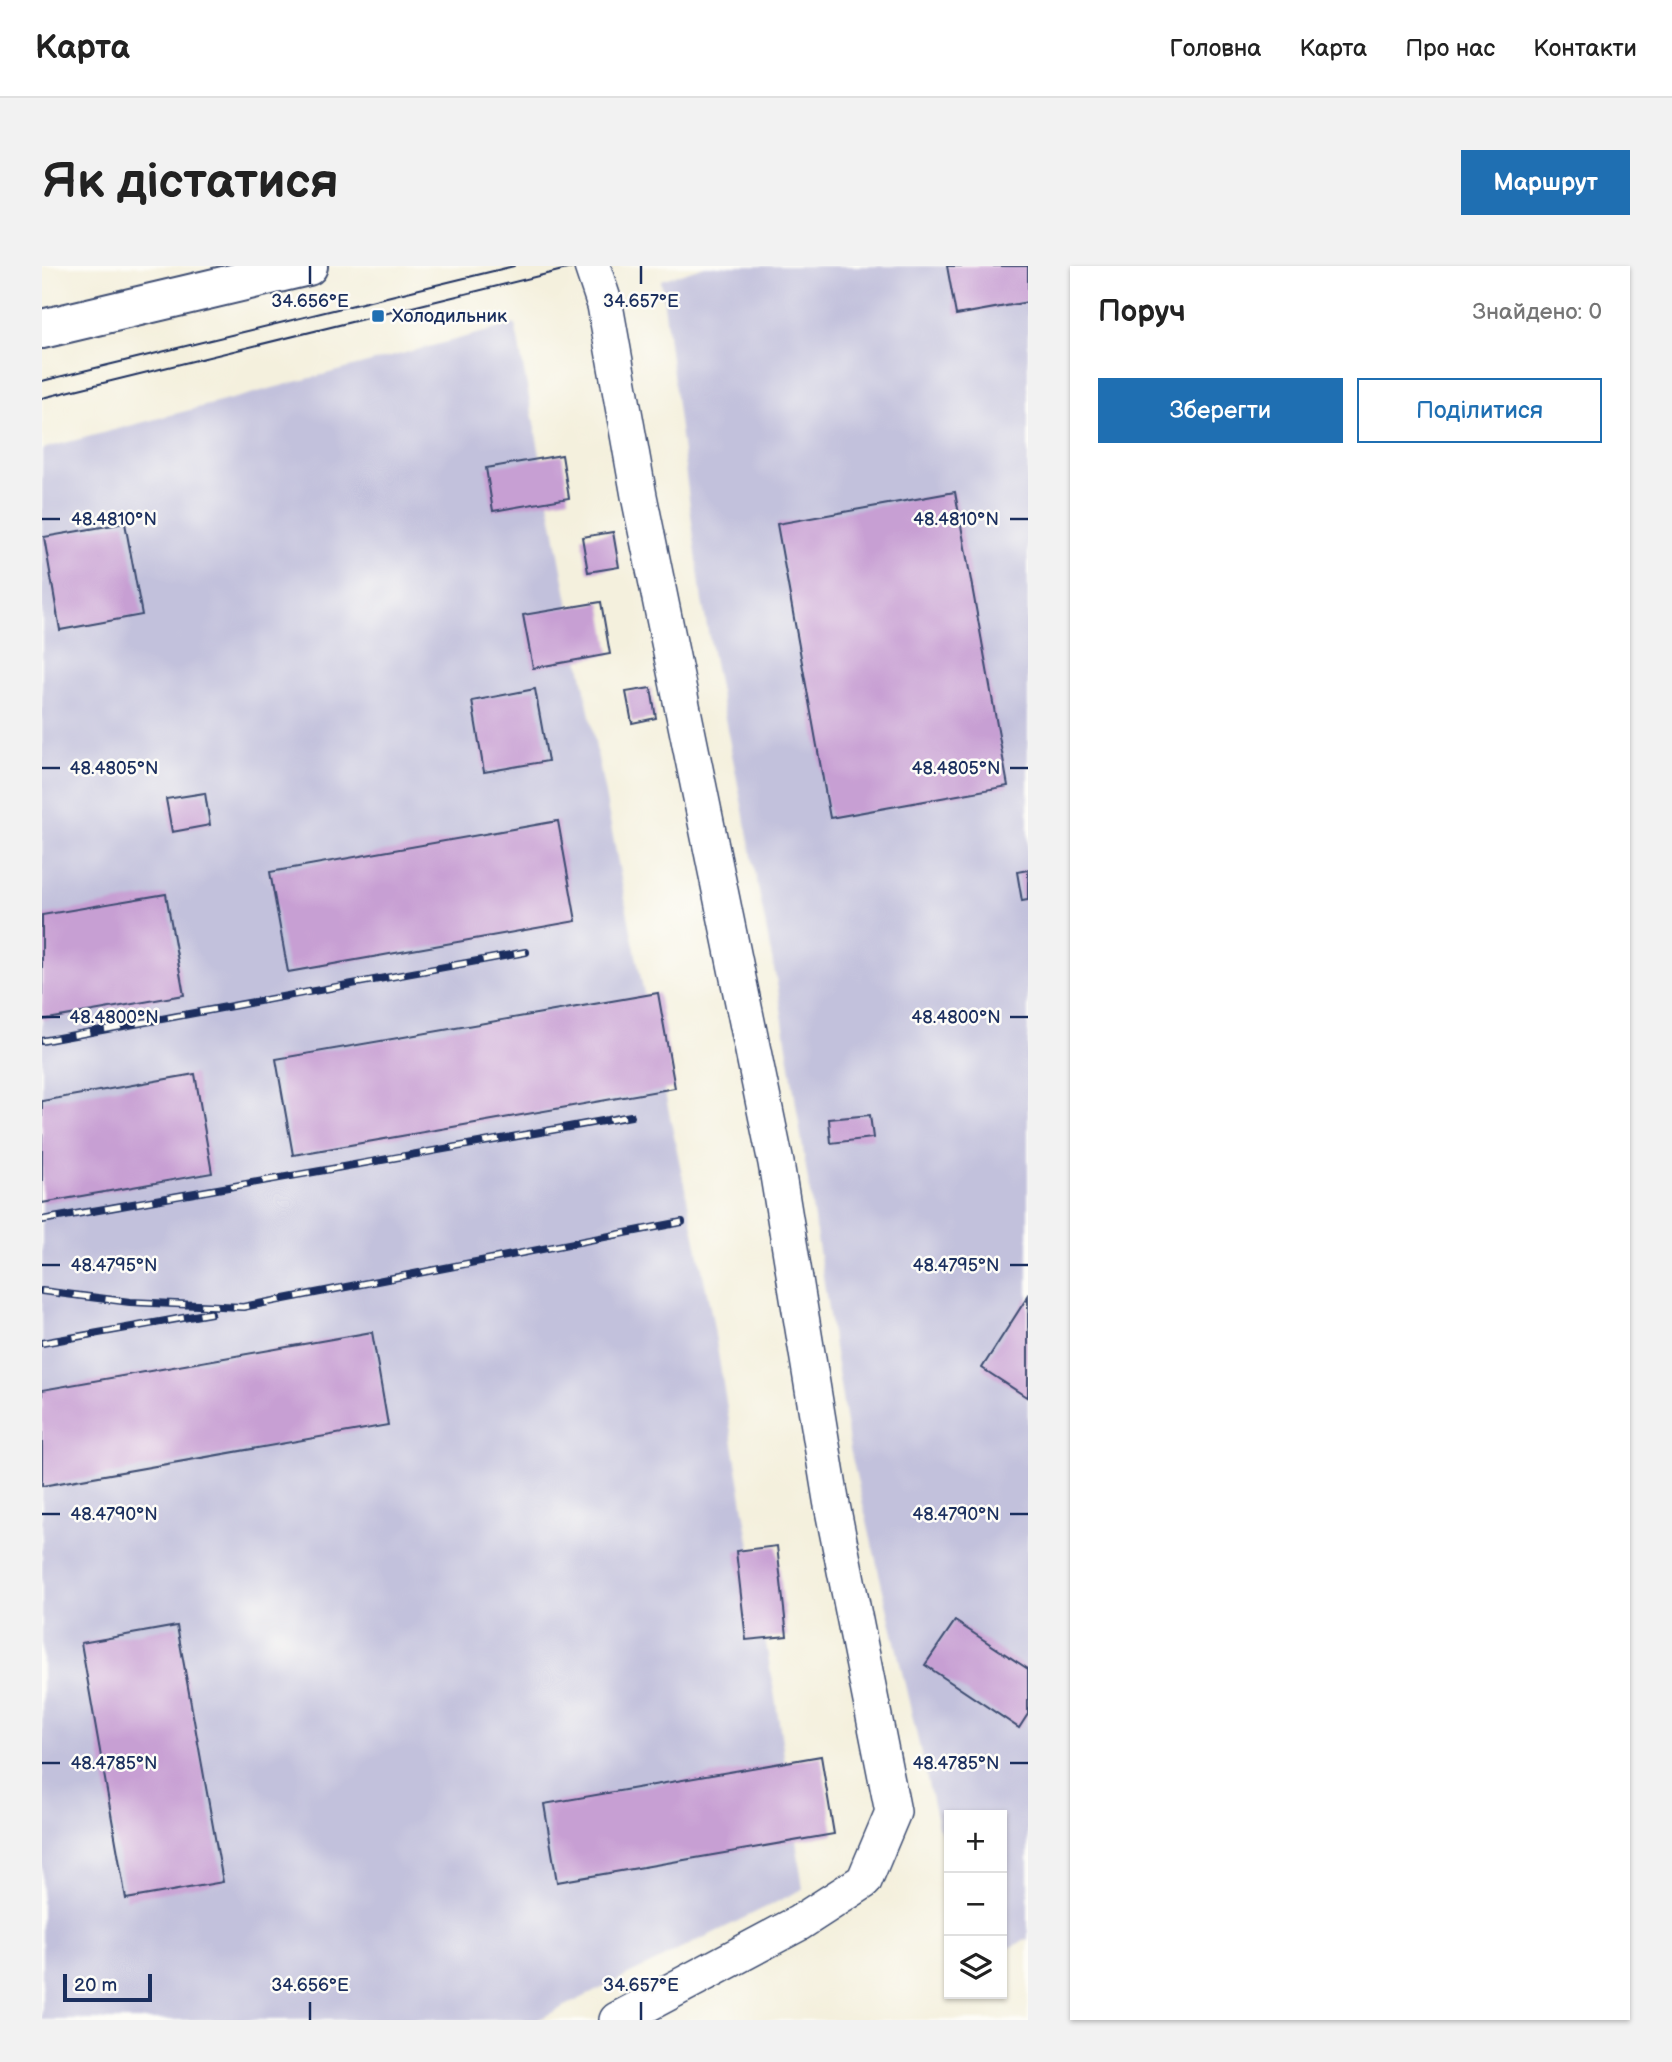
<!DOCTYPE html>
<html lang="uk">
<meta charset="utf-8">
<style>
body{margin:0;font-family:"Balsamiq Sans",sans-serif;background:#f2f2f2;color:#222}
.controls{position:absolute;right:21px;bottom:21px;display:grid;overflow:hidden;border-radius:0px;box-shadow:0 2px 5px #0004}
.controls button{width:63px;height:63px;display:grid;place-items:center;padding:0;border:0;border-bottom:2px solid #e0e0e0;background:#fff;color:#222;font:35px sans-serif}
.scale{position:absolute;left:21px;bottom:18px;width:89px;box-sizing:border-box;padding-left:7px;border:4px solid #1b2f5e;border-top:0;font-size:19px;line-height:24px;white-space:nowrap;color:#1b2f5e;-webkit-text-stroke:5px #fdfcf7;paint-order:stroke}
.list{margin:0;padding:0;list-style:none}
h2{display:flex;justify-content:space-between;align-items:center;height:91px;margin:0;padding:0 28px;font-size:30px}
h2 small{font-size:23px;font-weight:400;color:#767676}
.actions{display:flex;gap:14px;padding:21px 28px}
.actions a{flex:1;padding:16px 0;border:2px solid #1f6fb2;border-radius:0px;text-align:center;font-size:24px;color:#1f6fb2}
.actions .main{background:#1f6fb2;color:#fff}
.icon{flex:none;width:38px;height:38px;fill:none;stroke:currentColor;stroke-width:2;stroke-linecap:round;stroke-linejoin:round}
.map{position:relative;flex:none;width:986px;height:1754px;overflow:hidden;border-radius:0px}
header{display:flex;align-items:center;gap:42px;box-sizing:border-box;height:98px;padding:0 35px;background:#fff;border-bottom:2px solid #e0e0e0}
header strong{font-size:33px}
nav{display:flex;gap:38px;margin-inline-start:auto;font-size:24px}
.intro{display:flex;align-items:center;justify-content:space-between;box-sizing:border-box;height:168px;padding:0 42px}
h1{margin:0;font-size:49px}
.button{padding:18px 32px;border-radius:0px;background:#1f6fb2;color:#fff;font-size:24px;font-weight:700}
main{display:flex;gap:42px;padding:0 42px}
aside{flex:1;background:#fff;border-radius:0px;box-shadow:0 2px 5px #0004}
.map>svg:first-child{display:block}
.industrial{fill:#c2c1dc}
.building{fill:#c79fd3}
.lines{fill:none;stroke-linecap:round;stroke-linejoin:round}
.minor-casing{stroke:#3c4c71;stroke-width:38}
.major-casing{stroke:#3c4c71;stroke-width:42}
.minor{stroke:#fff;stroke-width:35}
.major{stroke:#fff;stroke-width:38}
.tram{stroke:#1b2f5e;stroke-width:2}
.rail-casing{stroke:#1b2f5e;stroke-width:8}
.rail{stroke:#fdfcf7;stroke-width:5;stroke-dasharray:16;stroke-linecap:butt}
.ticks{fill:none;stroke:#1b2f5e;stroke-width:2.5}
.poi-dot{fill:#1f6fb2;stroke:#fdfcf7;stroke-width:2.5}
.labels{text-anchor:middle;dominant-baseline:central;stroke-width:5;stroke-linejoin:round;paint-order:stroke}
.poi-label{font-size:19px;fill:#1b2f5e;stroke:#fdfcf7;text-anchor:start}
.ticks-label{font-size:18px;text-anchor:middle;fill:#1b2f5e;stroke:#fdfcf7;stroke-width:5;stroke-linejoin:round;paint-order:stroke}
</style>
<header>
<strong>Карта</strong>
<nav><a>Головна</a><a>Карта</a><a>Про нас</a><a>Контакти</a></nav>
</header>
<div class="intro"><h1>Як дістатися</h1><a class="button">Маршрут</a></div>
<main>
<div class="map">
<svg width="986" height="1754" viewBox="0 0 986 1754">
<rect width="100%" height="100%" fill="#fdfcf7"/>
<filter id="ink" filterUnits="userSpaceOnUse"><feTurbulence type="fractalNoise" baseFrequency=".0143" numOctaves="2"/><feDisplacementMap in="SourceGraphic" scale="14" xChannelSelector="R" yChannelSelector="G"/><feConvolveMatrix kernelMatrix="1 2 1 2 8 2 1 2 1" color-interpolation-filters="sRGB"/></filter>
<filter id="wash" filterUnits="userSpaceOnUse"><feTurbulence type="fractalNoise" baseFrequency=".00686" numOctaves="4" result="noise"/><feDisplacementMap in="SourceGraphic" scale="28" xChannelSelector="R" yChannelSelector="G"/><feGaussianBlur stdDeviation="1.57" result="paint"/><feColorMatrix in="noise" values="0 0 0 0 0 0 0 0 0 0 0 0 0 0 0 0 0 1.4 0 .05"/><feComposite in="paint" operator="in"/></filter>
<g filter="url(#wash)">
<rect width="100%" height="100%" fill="#f4f0dd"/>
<path class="industrial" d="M663 0H986V1673L960 1685V1549H907V1586L896 1560 808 1183 736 723 660 335 619 14Z
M473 58 590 670 670 1051 738 1462 761 1623 495 1754H0V183Z"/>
<g id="blocks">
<path class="building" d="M905 0H986V36L914 49Z
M520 189 527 232 451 245 444 202Z
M913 226 966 520 788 552 735 258Z
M83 257 100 349 18 364 2 271Z
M571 266 577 301 546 306 540 271Z
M559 336 568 388 491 402 481 349Z
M609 422 614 452 590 457 584 426Z
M493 423 506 495 442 506 430 435Z
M163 527 168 559 130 566 124 533Z
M516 555 534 655 246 706 228 606Z
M986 604V634L980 635 975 606Z
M124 628 142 729 0 754V649Z
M616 727 633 822 251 889 234 793Z
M153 808 170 907 0 937V835Z
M828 849 831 872 789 877 787 853Z
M986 1030V1132L940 1102Z
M330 1066 346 1159 0 1220V1124Z
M735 1280 745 1370 704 1374 694 1285Z
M913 1355 986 1403V1448L977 1462 883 1399Z
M135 1360 181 1616 84 1633 39 1377Z
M779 1490 792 1568 515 1616 502 1538Z"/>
</g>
</g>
<g filter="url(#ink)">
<use href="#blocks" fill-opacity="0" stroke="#3c4c71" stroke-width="2"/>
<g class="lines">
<g class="minor-casing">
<path id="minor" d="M550 0 563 39 597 230 734 897 789 1234 851 1546 822 1615 757 1657 575 1754"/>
</g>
<g class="major-casing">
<path id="major" d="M0 63 266 0"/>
</g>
<use href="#minor" class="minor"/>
<use href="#major" class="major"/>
<path class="tram" d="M0 115 472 0
M0 132 537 0"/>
<g class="rail-casing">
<path id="rail" d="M0 775 484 686
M0 954 589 850
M0 1025 88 1036 201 1041 640 956
M0 1077 169 1047"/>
</g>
<use href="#rail" class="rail"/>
</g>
</g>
<path class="ticks" d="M268 0V18M599 0V18M0 253H18M968 253H986M0 502H18M968 502H986M0 751H18M968 751H986M0 999H18M968 999H986M0 1248H18M968 1248H986M0 1497H18M968 1497H986M268 1736V1754M599 1736V1754"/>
<rect class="poi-dot" x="329" y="43" width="14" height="14" rx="3.5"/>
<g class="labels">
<g class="poi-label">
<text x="350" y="50">Холодильник</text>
</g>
</g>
<g class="ticks-label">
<text x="268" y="41">34.656°E</text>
<text x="599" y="41">34.657°E</text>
<text x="72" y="259">48.4810°N</text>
<text x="914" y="259">48.4810°N</text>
<text x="72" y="508">48.4805°N</text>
<text x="914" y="508">48.4805°N</text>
<text x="72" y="757">48.4800°N</text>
<text x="914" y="757">48.4800°N</text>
<text x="72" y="1005">48.4795°N</text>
<text x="914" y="1005">48.4795°N</text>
<text x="72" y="1254">48.4790°N</text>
<text x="914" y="1254">48.4790°N</text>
<text x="72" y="1503">48.4785°N</text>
<text x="914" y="1503">48.4785°N</text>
<text x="268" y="1725">34.656°E</text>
<text x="599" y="1725">34.657°E</text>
</g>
</svg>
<div class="controls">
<button>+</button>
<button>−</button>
<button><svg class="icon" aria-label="layers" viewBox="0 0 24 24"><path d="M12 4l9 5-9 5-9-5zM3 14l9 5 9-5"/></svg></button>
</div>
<div class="scale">20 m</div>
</div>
<aside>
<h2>Поруч<small>Знайдено: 0</small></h2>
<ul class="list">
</ul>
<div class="actions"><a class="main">Зберегти</a><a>Поділитися</a></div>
</aside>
</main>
